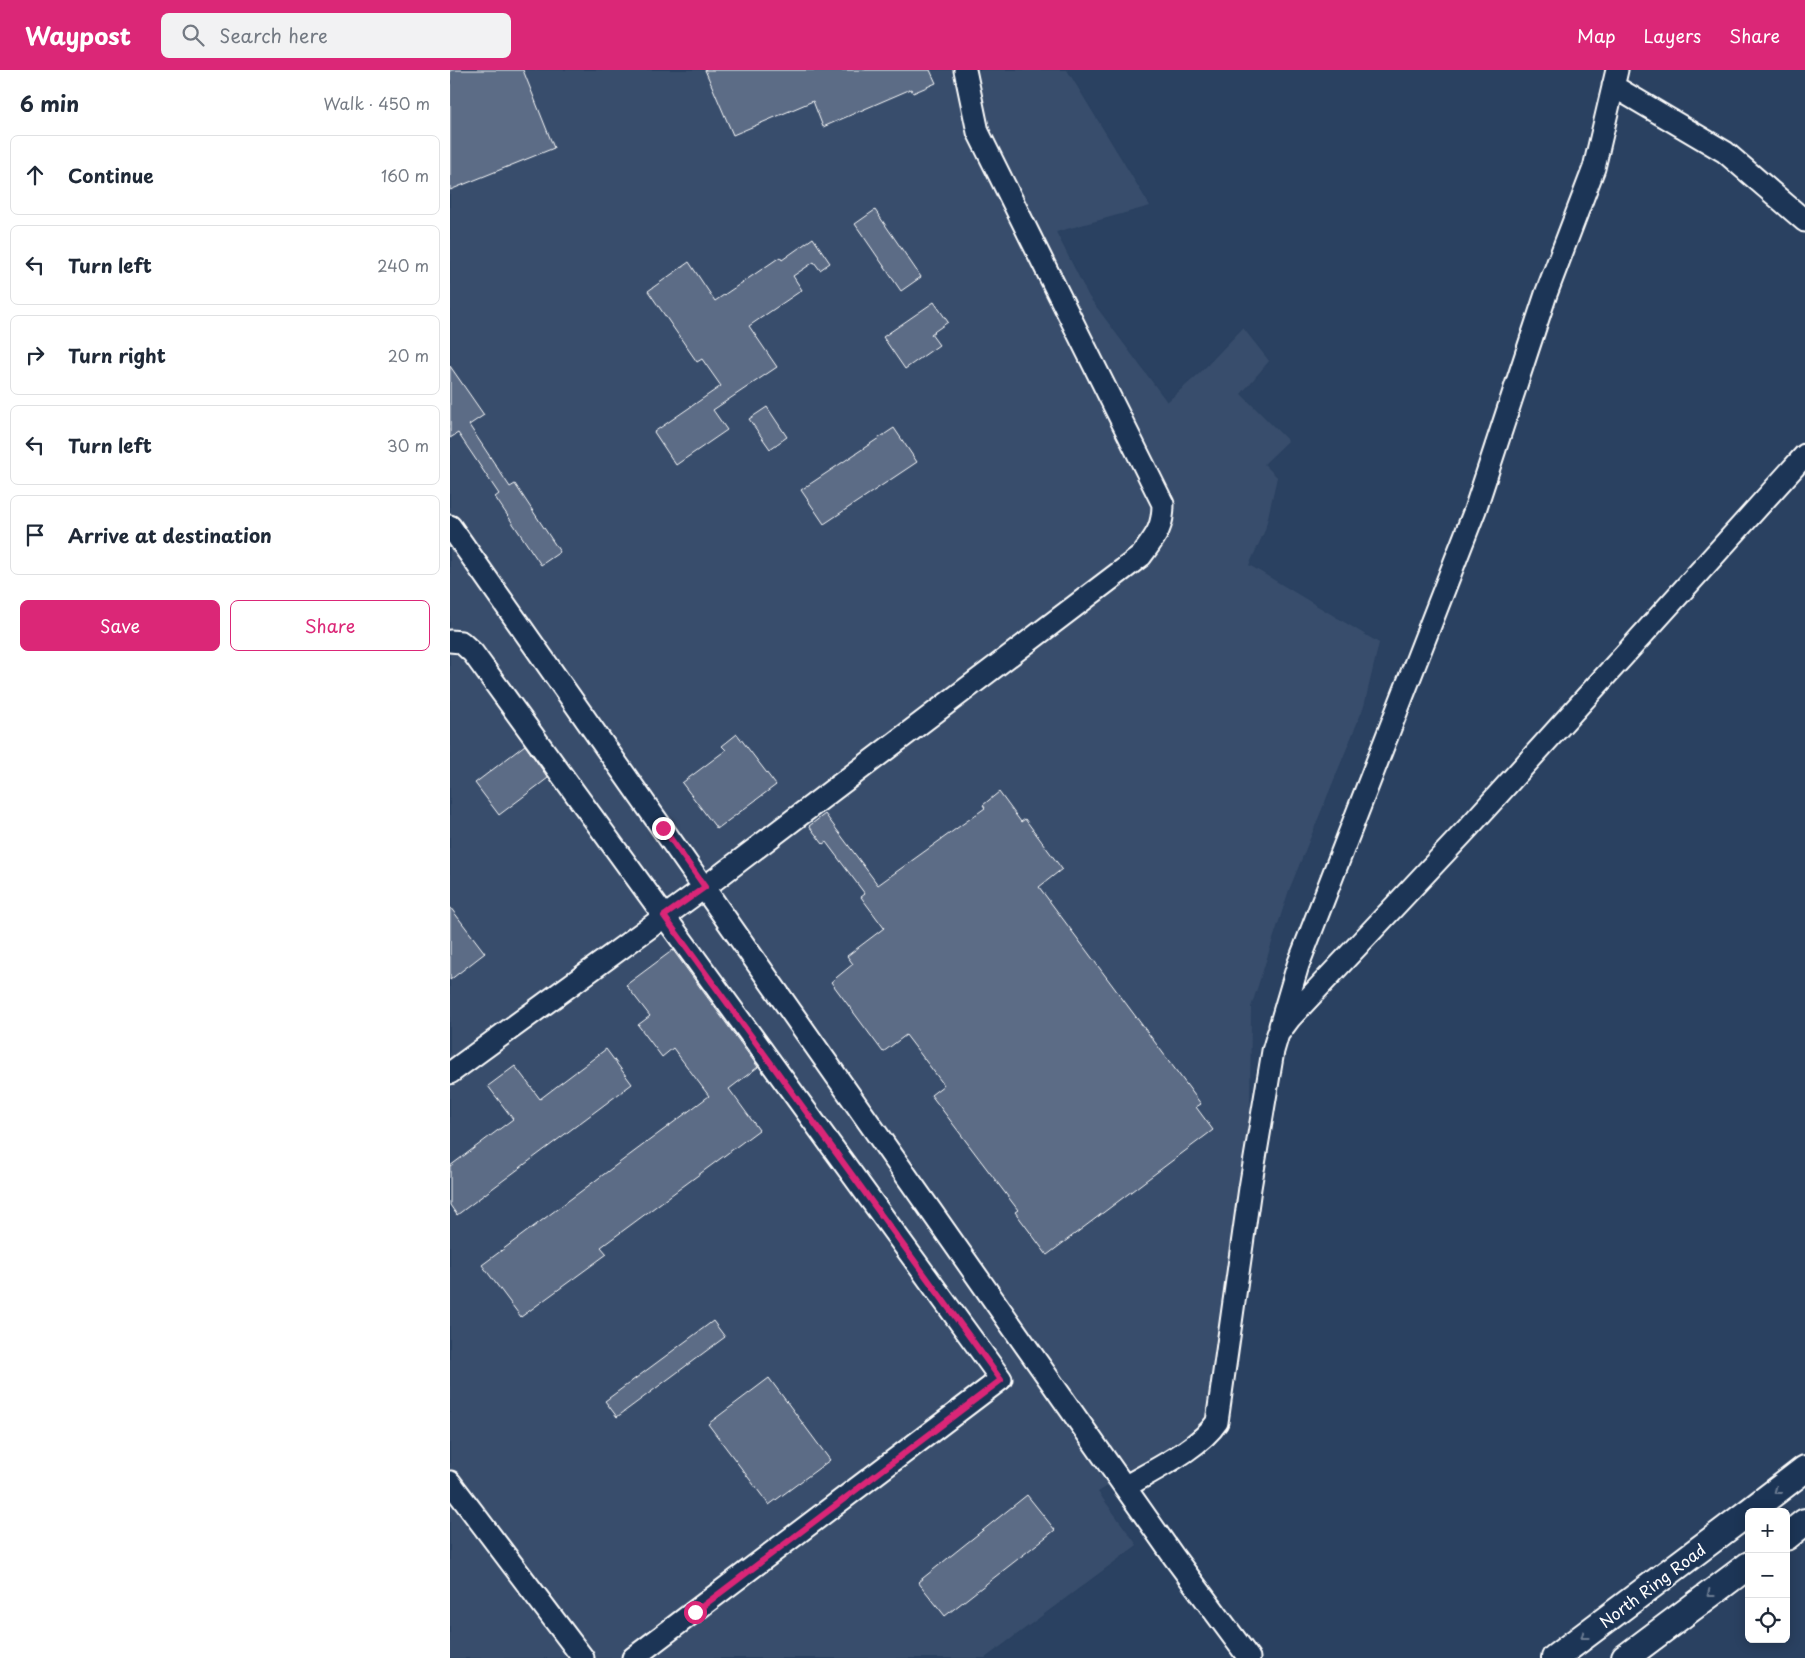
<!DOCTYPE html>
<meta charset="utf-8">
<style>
body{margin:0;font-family:"Playpen Sans",sans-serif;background:#f2f2f3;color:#1f2937}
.controls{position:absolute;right:15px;bottom:15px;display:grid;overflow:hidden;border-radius:8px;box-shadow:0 2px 12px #0003}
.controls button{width:45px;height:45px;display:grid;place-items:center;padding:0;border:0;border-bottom:1px solid #e0e1e3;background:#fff;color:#1f2937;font:25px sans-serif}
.stop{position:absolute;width:15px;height:15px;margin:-11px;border:4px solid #db2777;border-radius:50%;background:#fff}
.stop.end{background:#db2777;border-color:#fff;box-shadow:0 1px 5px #0008}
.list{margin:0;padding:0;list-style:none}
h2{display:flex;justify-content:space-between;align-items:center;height:65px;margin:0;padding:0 20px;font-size:21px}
h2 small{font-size:16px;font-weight:400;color:#747a83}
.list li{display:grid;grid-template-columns:32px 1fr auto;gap:15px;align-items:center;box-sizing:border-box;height:80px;margin:0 10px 10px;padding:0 10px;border:1px solid #e0e1e3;border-radius:8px}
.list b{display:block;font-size:19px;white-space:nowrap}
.list em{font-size:16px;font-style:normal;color:#747a83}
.actions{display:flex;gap:10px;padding:15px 20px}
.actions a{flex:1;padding:11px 0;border:1px solid #db2777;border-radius:8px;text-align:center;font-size:18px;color:#db2777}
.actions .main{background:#db2777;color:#fff}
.icon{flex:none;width:28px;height:28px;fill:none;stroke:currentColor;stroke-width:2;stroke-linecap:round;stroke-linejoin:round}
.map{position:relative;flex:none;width:1355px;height:1588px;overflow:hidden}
header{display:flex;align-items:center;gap:30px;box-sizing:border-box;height:70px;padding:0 25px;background:#db2777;color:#fff}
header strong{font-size:24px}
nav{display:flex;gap:28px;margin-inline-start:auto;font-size:18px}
.search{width:350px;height:45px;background:#f2f2f3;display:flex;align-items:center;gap:12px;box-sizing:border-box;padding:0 18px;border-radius:8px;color:#747a83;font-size:19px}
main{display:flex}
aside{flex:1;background:#fff}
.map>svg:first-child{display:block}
.built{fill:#394e6c}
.building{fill:#5b6c86;stroke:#fff}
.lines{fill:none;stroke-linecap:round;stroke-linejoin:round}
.minor-casing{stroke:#fff;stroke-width:25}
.major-casing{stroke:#fff;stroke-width:30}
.minor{stroke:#1d3557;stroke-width:21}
.major{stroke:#1d3557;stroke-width:26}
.oneway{stroke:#6c7c92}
.route{stroke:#db2777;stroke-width:6}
.labels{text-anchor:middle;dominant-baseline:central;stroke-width:4;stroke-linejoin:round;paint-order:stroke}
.street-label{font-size:16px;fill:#fff;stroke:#1d3557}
</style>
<header>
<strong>Waypost</strong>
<div class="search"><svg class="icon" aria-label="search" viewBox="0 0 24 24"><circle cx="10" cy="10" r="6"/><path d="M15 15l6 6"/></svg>Search here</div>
<nav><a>Map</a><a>Layers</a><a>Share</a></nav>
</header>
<main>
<aside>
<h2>6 min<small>Walk · 450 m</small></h2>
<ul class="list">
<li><svg class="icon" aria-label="ahead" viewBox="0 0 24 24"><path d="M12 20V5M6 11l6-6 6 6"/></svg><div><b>Continue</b></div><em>160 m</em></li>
<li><svg class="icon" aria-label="left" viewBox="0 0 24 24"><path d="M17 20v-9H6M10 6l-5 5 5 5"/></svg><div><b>Turn left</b></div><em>240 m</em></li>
<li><svg class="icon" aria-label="right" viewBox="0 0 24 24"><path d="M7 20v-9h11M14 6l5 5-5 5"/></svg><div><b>Turn right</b></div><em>20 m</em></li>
<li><svg class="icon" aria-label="left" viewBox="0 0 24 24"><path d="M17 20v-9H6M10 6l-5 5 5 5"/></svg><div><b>Turn left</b></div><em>30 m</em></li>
<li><svg class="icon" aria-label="arrive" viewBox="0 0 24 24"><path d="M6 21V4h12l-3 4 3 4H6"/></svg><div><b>Arrive at destination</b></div></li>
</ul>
<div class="actions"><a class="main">Save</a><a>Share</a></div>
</aside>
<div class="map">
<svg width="1355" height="1588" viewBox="0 0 1355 1588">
<rect width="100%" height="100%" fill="#2a4161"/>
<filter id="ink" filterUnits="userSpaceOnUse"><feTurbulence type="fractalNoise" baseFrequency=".02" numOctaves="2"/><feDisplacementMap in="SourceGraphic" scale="10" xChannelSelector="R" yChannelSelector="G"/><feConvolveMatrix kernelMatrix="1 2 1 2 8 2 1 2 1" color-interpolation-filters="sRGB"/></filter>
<g filter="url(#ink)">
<path class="built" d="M0 0H617L700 136 606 162 639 227 717 332 750 303 793 258 819 291 791 324 838 371 814 394 827 407 815 460 799 495 929 573 914 636 839 820 801 937 800 1044 784 1185 758 1345 746 1361 648 1422 687 1475 535 1588H0Z"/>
<path class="building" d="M0 0H73L104 78 0 120Z
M255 0H480L486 13 463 23 461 19 373 57 363 31 283 65Z
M425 140 471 207 451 221 405 154Z
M363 168 380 193 370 200 364 192 343 206 352 220 299 256 327 297 263 340 277 360 226 395 204 362 271 316 252 289 247 292 198 221 239 192 265 231 330 187 332 190Z
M484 232 498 252 481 264 489 275 455 299 433 267Z
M0 296 34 345 19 355 60 417 65 414 110 482 91 495 45 427 49 424 8 363 0 368Z
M317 337 337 367 320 379 299 349Z
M444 358 467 392 374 454 351 420Z
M287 664 326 715 267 759 232 713 276 680 272 676Z
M75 675 98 708 49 745 25 713Z
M549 722 571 752 575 749 612 799 589 817 751 1034 746 1037 763 1060 597 1185 565 1142 568 1140 481 1025 494 1015 456 965 433 982 381 912 403 894 397 886 434 858 411 827 415 824 376 772 373 774 359 756 375 744 428 815 535 738 533 735Z
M0 837 35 883 0 910Z
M223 880 308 997 279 1019 309 1060 151 1177 157 1184 71 1247 32 1195 259 1026 223 978 212 987 188 955 200 946 176 915Z
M156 979 182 1014 7 1145 0 1135V1096L63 1049 38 1016 65 996 90 1029Z
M263 1251 275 1267 167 1347 155 1331Z
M319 1308 380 1390 319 1435 258 1354Z
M577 1425 605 1460 495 1546 468 1512Z"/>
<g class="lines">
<g class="minor-casing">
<path id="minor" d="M1163 16 1275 82 1355 151
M0 456 724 1487 799 1588
M0 571 11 572 23 583 551 1309 183 1588
M830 956 848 895 1025 440 1096 224 1144 98 1167 0
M0 1003 255 817 691 486C705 467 713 459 713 434L528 62 515 0
M0 1412 133 1588
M675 1417C703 1400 749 1379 767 1352L800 1118 823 981 828 964 840 948 1018 758 1355 385"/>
</g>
<g class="major-casing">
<path id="major" d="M1299 1442 1355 1399
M1336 1467 1355 1452
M1105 1588 1299 1442
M1175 1588 1299 1495"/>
</g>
<use href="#minor" class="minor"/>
<use href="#major" class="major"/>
</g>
<defs><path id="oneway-chevron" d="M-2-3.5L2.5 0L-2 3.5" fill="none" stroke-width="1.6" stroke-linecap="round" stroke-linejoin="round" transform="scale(1.25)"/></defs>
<g class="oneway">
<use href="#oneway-chevron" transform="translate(1327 1421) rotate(143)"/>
<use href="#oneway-chevron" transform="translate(1260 1524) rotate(143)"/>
<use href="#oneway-chevron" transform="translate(1134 1566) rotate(143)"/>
</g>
</g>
<g class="lines" filter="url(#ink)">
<path class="route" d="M213 758 255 817 214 846 551 1310 245 1542"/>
</g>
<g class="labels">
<g class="street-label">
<text transform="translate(1202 1515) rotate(-37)">North Ring Road</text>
</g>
</g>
</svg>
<div class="controls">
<button>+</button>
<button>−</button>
<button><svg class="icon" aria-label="locate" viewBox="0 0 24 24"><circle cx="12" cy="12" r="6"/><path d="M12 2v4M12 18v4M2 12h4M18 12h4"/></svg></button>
</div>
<div class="stop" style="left:245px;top:1542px"></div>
<div class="stop end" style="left:213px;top:758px"></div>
</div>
</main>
